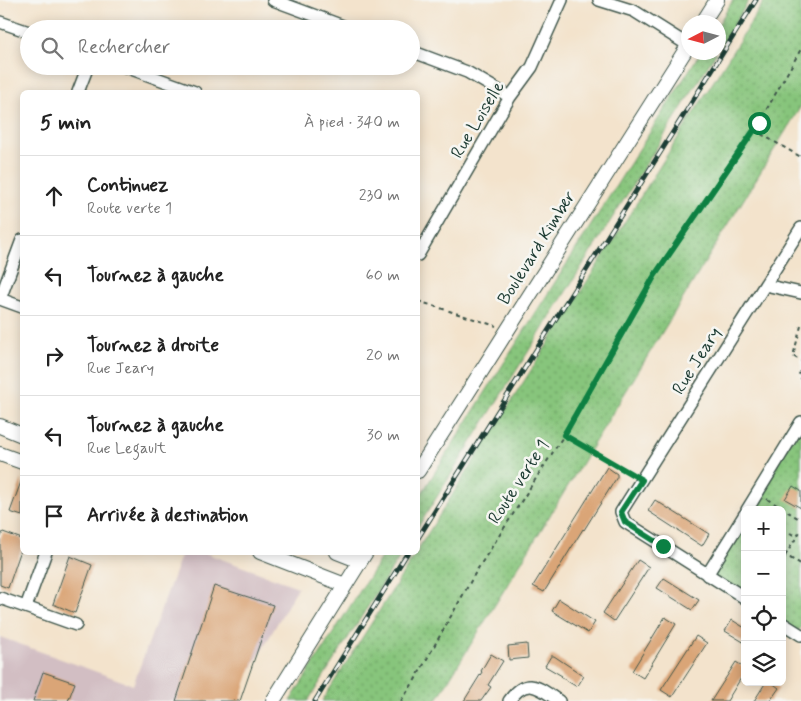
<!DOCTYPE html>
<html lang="fr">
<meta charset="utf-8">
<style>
body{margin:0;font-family:Mynerve,sans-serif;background:#f2f2f2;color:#222}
.controls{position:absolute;right:15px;bottom:15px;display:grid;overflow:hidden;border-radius:8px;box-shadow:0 2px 12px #0003}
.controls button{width:45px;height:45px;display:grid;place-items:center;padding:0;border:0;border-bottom:1px solid #e0e0e0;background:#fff;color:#222;font:25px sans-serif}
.compass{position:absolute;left:681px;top:15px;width:45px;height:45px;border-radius:50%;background:#fff;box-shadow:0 2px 12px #0003;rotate:264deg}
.stop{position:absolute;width:15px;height:15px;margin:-11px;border:4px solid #0b8043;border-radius:50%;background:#fff}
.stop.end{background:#0b8043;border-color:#fff;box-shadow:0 1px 5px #0008}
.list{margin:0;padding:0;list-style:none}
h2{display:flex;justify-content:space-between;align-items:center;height:65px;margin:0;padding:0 20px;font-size:21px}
h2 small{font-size:16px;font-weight:400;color:#767676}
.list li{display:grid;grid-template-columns:32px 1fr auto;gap:15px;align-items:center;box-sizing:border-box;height:80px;padding:0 20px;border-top:1px solid #e0e0e0}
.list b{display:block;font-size:19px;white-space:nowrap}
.list p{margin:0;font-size:16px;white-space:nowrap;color:#767676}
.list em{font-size:16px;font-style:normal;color:#767676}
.icon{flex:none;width:28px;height:28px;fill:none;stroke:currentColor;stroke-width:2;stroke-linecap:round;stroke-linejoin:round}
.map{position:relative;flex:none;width:801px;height:701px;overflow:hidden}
.search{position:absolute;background:#fff;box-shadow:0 2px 12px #0003;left:20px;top:20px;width:400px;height:55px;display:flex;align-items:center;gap:12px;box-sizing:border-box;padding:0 18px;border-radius:28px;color:#767676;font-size:19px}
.panel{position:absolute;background:#fff;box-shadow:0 2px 12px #0003;left:20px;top:90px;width:400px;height:465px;border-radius:8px}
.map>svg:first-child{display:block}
.industrial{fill:#d2bec3}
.grass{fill:url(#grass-dots);stroke:#538158}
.building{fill:#daa577}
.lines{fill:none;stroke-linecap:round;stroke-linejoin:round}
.minor-casing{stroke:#3f564b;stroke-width:14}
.tertiary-casing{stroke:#3f564b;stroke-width:16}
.path{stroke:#3f564b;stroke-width:2;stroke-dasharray:4 4;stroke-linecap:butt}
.minor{stroke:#fff;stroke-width:11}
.tertiary{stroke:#fff;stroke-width:14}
.rail-casing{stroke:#1f3d34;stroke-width:5}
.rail{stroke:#f6f6f2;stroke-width:3;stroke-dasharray:9;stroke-linecap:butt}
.route{stroke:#0b8043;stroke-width:6}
.labels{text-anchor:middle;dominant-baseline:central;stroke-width:5;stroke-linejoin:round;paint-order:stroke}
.street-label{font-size:18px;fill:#1f3d34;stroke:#f6f6f2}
</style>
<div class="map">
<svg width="801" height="701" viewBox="0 0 801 701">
<defs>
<pattern id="grass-dots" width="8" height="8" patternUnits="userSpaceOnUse" patternTransform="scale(1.25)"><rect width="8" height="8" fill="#87c57b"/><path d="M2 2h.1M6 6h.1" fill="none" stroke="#6ea166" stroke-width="1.8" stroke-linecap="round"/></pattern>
</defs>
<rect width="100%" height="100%" fill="#f6f6f2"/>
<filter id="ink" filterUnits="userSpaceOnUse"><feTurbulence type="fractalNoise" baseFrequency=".02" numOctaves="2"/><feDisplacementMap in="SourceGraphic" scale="10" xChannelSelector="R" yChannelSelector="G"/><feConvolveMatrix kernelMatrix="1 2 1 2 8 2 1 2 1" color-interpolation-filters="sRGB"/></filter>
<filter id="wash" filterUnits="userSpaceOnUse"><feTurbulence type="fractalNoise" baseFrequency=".0096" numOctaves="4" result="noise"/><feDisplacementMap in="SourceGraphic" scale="20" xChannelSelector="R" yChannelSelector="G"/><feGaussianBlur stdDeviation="1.12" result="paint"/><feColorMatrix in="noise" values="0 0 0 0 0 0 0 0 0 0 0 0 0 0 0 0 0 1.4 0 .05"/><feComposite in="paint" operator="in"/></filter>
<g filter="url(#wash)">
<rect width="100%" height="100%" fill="#f3e3cc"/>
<path class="industrial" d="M182 553H205L298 587 233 701H0V637L133 685Z"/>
<path class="grass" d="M733 0H749L719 49V23Z
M765 0H801V106L436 701H322L416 553 418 552V549Z
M700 53H716L418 527V499Z
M801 422V627L797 633 782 623V510H747Z
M745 514V599L707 575Z
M384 553H402L308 701H290Z"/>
<g id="blocks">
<path class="building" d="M607 467 617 474V477L584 530 583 529 544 592 533 586Z
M22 479V516L10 512Z
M793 486 801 491V508L785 499Z
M655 500 709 534 702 546 648 511Z
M3 532 22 539V547L8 588 0 585V539Z
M70 556 92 565 75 613 53 604Z
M638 560 649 567 614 621 603 613Z
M664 578 699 600 692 610 657 588Z
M214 586 273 605 240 701H176Z
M559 599 595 622 588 633 552 611Z
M665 617 676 624 643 678 632 671Z
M732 620 745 628V643L725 631Z
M696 636 707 643 672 697 661 690Z
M527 644 528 658 509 660 508 646Z
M491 654 503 661 488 685 491 687 481 701H464L482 672 481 671Z
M551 656H554L584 676 577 687 561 677 562 676 545 666Z
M736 662 745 668V673L741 678 727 701H711Z
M43 672 75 683 68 701H33Z
M766 682H771L779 688 770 701H754Z"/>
</g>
</g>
<g filter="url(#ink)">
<use href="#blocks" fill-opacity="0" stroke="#3f564b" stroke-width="1"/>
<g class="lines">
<g class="minor-casing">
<path id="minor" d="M273 0 351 29
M599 0 634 11 688 45
M0 22 29 32
M411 51 467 72 510 97
M123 66 195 92
M78 92 88 66
M418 255 510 97 532 67 562 0
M765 285 801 293
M0 299 22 240
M0 299 22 307
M747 510 801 422
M707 575 745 514
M0 598 76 625
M745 598 625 522 621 512 801 228
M26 607 46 552
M782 623 801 635
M509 701C527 675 539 688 559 701"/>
</g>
<g class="tertiary-casing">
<path id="tertiary" d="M703 22 717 0
M0 426 22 435
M0 454 22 462
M418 471 688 46
M260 552 345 585
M337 552 360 561
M273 701 366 552"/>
</g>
<path class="path" d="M756 128 761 134 801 157
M418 301 496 326
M801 326 793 356 801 361
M801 371 799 374 801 379
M564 435 632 474
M767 499 801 520
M790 533 797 537
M782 556 790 558 801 564
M785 556 801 530
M401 701 415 680 477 570 564 435 655 275 756 128 801 49"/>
<use href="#minor" class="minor"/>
<use href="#tertiary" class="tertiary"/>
<g class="rail-casing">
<path id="rail" d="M418 538 756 0
M315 701 408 552"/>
</g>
<use href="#rail" class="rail"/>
</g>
</g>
<g class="lines" filter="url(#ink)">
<path class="route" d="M663 546 625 522 621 512 642 480 564 435 655 275 759 123"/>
</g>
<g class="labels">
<g class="street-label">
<text transform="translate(478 120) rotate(-59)">Rue Loiselle</text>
<text transform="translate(537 248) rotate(-58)">Boulevard Kimber</text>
<text transform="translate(697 361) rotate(-58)">Rue Jeary</text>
<text transform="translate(519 482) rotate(-57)">Route verte 1</text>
</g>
</g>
</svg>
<div class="controls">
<button>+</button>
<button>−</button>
<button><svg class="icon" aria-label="locate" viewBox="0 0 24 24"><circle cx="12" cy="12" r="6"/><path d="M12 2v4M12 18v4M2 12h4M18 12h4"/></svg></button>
<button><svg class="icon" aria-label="layers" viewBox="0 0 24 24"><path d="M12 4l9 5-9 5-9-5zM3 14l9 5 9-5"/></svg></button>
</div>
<svg class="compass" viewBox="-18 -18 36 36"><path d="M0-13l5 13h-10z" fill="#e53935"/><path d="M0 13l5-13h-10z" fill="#767676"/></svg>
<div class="stop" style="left:759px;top:123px"></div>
<div class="stop end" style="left:663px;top:546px"></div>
<div class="search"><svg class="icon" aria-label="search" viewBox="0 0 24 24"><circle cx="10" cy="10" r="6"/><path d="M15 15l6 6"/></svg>Rechercher</div>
<section class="panel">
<h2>5 min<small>À pied · 340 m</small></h2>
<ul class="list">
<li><svg class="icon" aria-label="ahead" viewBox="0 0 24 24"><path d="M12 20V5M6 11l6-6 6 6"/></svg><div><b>Continuez</b><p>Route verte 1</p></div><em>230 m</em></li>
<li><svg class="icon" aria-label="left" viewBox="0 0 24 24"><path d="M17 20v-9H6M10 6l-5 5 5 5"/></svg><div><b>Tournez à gauche</b></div><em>60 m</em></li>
<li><svg class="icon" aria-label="right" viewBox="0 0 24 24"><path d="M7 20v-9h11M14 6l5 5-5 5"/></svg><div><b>Tournez à droite</b><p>Rue Jeary</p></div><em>20 m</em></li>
<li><svg class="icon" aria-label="left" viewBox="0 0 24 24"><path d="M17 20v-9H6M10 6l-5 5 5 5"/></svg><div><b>Tournez à gauche</b><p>Rue Legault</p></div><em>30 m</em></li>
<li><svg class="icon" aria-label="arrive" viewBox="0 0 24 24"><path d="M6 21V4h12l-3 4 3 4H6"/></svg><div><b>Arrivée à destination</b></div></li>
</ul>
</section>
</div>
